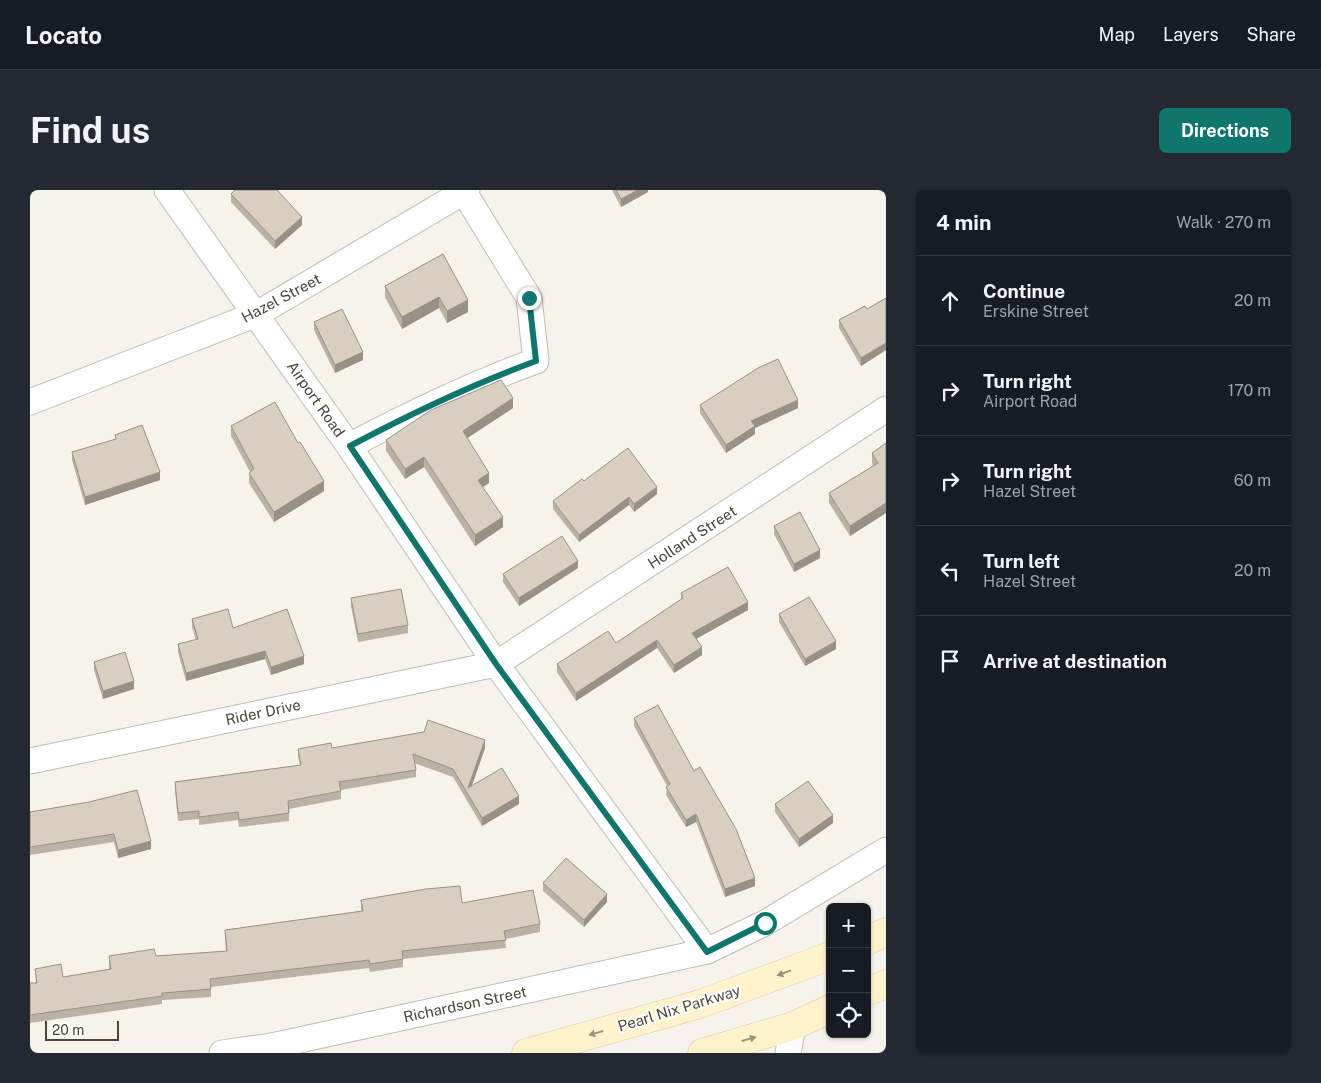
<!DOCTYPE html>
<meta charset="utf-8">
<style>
body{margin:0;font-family:"Public Sans",sans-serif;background:#242831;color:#f1f3f6}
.controls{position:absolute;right:15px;bottom:15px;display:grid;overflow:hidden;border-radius:8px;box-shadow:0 1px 4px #0004}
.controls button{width:45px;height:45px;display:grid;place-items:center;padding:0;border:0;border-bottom:1px solid #363941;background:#171b24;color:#f1f3f6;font:25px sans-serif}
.scale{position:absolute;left:15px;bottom:12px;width:74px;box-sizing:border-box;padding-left:5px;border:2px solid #4b4439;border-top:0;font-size:14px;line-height:18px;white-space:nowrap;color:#4b4439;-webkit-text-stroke:4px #fff;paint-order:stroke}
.stop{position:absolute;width:15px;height:15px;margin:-11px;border:4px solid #0f766e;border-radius:50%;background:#fff}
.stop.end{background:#0f766e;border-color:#fff;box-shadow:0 1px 5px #0008}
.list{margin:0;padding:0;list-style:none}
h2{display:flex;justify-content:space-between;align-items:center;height:65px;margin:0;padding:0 20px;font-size:21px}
h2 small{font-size:16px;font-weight:400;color:#9ea1a6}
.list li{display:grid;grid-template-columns:32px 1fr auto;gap:15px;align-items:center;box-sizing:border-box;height:90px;padding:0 20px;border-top:1px solid #363941}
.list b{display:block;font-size:19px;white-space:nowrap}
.list p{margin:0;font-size:16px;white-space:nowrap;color:#9ea1a6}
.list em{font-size:16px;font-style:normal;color:#9ea1a6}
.icon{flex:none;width:28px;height:28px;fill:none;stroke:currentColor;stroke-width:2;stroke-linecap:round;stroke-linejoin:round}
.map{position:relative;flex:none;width:856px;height:863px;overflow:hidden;border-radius:8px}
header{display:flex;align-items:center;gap:30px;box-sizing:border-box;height:70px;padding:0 25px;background:#171b24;border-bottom:1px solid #363941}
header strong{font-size:24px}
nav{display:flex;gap:28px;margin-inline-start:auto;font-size:18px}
.intro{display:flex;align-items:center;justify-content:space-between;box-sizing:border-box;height:120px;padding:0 30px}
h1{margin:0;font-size:35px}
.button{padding:12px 22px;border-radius:8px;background:#0f766e;color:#fff;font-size:18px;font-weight:700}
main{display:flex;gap:30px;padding:0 30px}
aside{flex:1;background:#171b24;border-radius:8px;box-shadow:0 1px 4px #0004}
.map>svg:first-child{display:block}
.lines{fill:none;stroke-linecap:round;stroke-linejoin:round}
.minor-casing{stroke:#c2bbae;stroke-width:27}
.secondary-casing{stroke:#d6c79b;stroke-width:29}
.minor{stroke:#fff;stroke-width:25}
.secondary{stroke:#fff3cd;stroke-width:28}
.wall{fill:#bab2a6}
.shaded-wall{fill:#979187}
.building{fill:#d8cfc1;stroke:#979187}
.oneway{fill:#9c937c}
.route{stroke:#0f766e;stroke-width:6}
.labels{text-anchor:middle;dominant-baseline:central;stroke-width:4;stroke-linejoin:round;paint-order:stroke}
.street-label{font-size:15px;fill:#4b4439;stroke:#fff}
</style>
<header>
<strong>Locato</strong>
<nav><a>Map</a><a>Layers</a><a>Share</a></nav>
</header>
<div class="intro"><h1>Find us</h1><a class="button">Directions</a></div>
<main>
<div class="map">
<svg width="856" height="863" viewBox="0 0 856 863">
<rect width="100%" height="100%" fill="#f6f3ec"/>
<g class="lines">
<g class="minor-casing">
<path id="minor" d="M137 0 319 256 466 474 677 761
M0 212 227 124 437 0
M319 256C380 224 441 194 506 171L499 108 434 2
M0 571 466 474 856 219
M192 863 242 856 677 761 735 733 856 660
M758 863 763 836"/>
</g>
<g class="secondary-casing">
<path id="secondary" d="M837 751 856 742
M837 802 856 794
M496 863 670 814 800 766
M672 863 763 836 800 819"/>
</g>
<use href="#minor" class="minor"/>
<use href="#secondary" class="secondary"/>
</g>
<path class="wall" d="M582 0H618V2L591 17Z
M201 4 272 35 245 59 201 12Z
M413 64 438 122 417 133 409 118 372 139 355 107V96Z
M856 108V160L831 176 809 138V130L837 119Z
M284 132 333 170 305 183 284 140Z
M670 215 768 218 725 238V244L696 263 670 223Z
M483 218 437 248 459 293 453 297 473 337 445 356 394 277 375 289 356 261V250Z
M201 236 268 253 294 301 244 332 219 293V283L220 282 201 246Z
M85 245 130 290 55 315 42 270V262L85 250Z
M856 253V323L820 346 799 313V303L843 276 842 273V263Z
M554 291 627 304 604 322 599 315 549 352 523 319V311Z
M744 336 790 368 764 382 744 344Z
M548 378 489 416 473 392V384Z
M651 403 718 420 666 449 672 465 644 483 627 458 546 511 527 482V474L586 453 651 410Z
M321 408 378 435V443L328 452 321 416Z
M749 424 806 459 775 476 749 432Z
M162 429 203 438 274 474 241 485 235 469 156 491 148 462V454L166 450 162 437Z
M64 472 104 499 73 509 64 480Z
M604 528 725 696 695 707 666 632 656 637 636 605 637 596 604 536Z
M302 558H455L442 596 489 614 452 636 423 587 384 573 386 580V587L311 600V609L259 619V631L209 637 208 630 169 635V629L148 631 145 600V592L270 575 268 567V559Z
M59 612 121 659 88 668 84 652 0 665V622Z
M745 614 803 633 769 657 745 622Z
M513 693 577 712 554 737 513 701Z
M331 710 432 713 510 734V742L475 749 476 758 373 769V777L340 782 339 778 181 797V807L132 810V814L0 833V793H6L5 779 33 787 79 779V766H126L196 761 195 748V740L331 721Z"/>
<path class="shaded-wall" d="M608 0H618V2L591 17V9Z
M272 27V35L245 59V51Z
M409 107V118L372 139V127Z
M438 110V122L417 133V121Z
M856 153V160L831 176V168Z
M333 162V170L305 183V175Z
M483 208V218L433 251V241Z
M768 210V218L725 238V244L696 263V255L721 231Z
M394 267V277L375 289V279Z
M130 282V290L55 315V307Z
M459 283V293L448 300V290Z
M294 291V301L244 332V322Z
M627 297V304L604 322V314Z
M599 307V315L549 352V345Z
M856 313V323L820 346V336Z
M473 327V337L445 356V345Z
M790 360V368L764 382V374Z
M548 371V378L489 416V408Z
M718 412V420L662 451V443Z
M627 450V458L546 511V503Z
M806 451V459L775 476V469Z
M672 457V465L644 483V475Z
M235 461V469L156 491V483Z
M274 466V474L241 485V477Z
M104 491V499L73 509V501Z
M455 550V558L438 606V598Z
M489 606V614L452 636V628Z
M666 624V632L656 637V630Z
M803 625V633L769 657V649Z
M121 651V659L88 668V660Z
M725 688V696L695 707V699Z
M577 704V712L554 737V730Z"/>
<path class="building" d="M205 0H247L272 27 245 51 201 4Z
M586 0H608L591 9Z
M413 64 438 110 417 121 409 107 372 127 355 96Z
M856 108V153L831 168 809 130 835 116 837 119Z
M312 119 333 162 305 175 284 132Z
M748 169 768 210 721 231 725 236 696 255 670 215 728 178Z
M471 190 483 208 433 241 459 283 448 290 473 327 445 345 394 267 375 279 356 250 401 220Z
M245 212 268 253 270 252 294 291 244 322 219 283 224 279 201 236Z
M112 235 130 282 55 307 42 262 86 249 85 245Z
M856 253V313L820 336 799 303 848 273 842 263Z
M598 258 627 297 604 314 599 307 549 345 523 311 552 289 554 291Z
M770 322 790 360 764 374 744 336Z
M532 346 548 371 489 408 473 384Z
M698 377 718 412 662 443 672 457 644 475 627 450 546 503 527 474 578 441 586 453 653 408 651 403Z
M371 399 378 435 328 444 321 408Z
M779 407 806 451 775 469 749 424Z
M198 419 203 438 257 419 274 466 241 477 235 461 156 483 148 454 168 449 162 429Z
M95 462 104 491 73 501 64 472Z
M628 515 664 581 670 577 706 639 725 688 695 699 666 624 656 630 636 597 640 594 604 528Z
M398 530 455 550 438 598 472 578 489 606 452 628 423 579 383 564 386 580 309 592 311 601 258 611 259 623 209 630 208 622 169 627V621L148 623 145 592 271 575 268 559 301 553 302 558 394 542Z
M778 591 803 625 769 649 745 614Z
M107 600 121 651 88 660 84 644 0 657V622L59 612Z
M536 668 577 704 554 730 513 693Z
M430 696 432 713 503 700 510 734 474 741 476 750 372 761 373 769 340 774 339 770 180 789 181 799 132 803V806L0 825V793H7L5 779 31 774 33 787 81 779 79 766 124 759 126 766 197 761 195 740 333 721 331 710 396 699Z"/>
<defs><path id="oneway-solid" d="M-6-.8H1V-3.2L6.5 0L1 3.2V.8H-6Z" transform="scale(1.25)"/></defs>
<g class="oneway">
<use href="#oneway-solid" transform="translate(754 783) rotate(160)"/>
<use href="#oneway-solid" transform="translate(566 843) rotate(164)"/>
<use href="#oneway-solid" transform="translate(719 849) rotate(-16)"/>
</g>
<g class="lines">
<path class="route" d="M499 108 506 171C441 195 380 224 320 256L466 474 677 762 735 733"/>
</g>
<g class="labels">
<g class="street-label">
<text transform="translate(251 108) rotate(-28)">Hazel Street</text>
<text transform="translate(286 209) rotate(55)">Airport Road</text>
<text transform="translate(662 347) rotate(-33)">Holland Street</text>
<text transform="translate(233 522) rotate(-12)">Rider Drive</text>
<text transform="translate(435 814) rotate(-12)">Richardson Street</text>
<text transform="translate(649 818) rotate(-17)">Pearl Nix Parkway</text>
</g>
</g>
</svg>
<div class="controls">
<button>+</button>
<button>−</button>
<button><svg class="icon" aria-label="locate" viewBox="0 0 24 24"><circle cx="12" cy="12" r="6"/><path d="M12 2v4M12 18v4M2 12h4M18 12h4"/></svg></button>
</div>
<div class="scale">20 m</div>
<div class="stop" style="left:735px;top:733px"></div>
<div class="stop end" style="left:499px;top:108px"></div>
</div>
<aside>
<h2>4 min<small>Walk · 270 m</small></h2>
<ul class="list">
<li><svg class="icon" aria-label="ahead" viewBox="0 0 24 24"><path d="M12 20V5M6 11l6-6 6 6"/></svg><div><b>Continue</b><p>Erskine Street</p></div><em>20 m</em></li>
<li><svg class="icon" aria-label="right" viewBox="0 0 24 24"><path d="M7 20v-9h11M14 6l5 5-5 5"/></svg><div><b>Turn right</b><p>Airport Road</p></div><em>170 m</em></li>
<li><svg class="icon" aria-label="right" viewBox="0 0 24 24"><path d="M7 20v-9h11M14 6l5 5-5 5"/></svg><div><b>Turn right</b><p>Hazel Street</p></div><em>60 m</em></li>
<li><svg class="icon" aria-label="left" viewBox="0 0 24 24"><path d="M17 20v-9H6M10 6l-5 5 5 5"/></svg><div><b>Turn left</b><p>Hazel Street</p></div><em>20 m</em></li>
<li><svg class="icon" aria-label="arrive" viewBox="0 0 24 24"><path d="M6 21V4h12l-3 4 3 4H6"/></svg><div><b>Arrive at destination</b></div></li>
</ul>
</aside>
</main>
